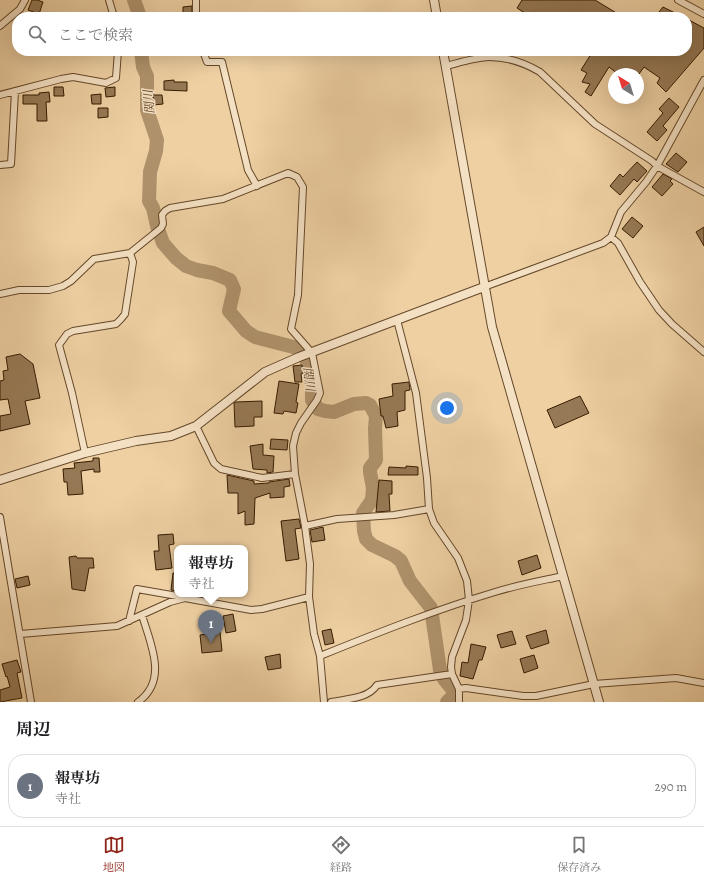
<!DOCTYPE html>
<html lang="ja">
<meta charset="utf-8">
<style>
body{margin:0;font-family:Alegreya,"Noto Serif JP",serif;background:#f6f6f6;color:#202124}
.compass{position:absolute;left:608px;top:68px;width:36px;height:36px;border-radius:50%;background:#fff;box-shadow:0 4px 16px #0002;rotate:322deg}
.you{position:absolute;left:447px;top:408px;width:14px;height:14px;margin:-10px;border:3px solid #fff;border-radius:50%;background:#1a73e8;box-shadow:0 0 0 6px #1a73e833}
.badge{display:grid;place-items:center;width:26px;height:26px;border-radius:50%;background:#8f2418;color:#fff;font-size:13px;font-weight:700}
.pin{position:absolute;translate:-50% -33px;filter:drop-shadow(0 1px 2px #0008)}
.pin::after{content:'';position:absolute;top:21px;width:14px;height:12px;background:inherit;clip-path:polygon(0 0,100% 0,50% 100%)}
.popup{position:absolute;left:174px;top:545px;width:74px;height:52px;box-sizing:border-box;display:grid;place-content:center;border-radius:8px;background:#fff;filter:drop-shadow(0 1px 3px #0005);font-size:13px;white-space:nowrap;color:#757577}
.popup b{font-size:15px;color:#202124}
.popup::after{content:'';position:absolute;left:50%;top:100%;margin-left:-8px;border:8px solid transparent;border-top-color:#fff}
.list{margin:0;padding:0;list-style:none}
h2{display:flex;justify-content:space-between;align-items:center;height:52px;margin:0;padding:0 16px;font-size:17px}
h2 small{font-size:13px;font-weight:400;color:#757577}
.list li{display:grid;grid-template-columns:26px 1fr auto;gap:12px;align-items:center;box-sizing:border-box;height:64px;margin:0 8px 8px;padding:0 8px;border:1px solid #e0e0e0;border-radius:16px}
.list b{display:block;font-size:15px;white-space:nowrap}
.list p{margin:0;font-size:13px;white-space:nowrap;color:#757577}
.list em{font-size:13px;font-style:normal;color:#757577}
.icon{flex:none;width:22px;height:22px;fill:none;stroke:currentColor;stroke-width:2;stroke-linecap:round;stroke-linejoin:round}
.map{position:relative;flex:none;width:704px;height:702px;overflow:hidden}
.search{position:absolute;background:#fff;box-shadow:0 4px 16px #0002;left:12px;right:12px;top:12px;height:44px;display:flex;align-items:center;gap:10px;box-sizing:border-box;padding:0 14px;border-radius:16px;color:#757577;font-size:15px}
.sheet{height:124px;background:#fff}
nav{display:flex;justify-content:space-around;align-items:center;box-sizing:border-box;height:56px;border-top:1px solid #e0e0e0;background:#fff;font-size:11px;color:#757577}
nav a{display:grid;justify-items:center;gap:2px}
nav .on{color:#8f2418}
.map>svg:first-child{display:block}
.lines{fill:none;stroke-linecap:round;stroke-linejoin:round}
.river{stroke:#af926c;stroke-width:14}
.building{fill:#967955;stroke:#361b00}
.minor-casing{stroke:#644829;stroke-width:8}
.tertiary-casing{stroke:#644829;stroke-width:10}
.minor{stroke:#f4e0c3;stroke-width:6}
.tertiary{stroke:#f4e0c3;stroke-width:8}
.labels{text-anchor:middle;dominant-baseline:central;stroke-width:3;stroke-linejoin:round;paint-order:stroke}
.water-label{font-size:12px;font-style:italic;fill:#604526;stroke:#f4e0c3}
</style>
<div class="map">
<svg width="704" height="702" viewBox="0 0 704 702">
<rect width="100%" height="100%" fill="#eed0a3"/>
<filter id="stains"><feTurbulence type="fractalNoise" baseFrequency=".005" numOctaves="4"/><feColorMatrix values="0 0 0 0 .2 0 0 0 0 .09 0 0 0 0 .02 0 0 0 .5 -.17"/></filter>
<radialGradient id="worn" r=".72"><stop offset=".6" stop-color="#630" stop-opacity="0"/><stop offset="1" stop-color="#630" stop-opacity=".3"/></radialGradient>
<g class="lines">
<path class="river" d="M134 0 140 17
M141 51 143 67 147 76V110L157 140 156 151 150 172 149 201 153 208 157 226 163 243 176 258 186 266 197 270 213 273 230 280 234 289 229 311 246 331 255 337 301 349 308 364 312 384V400L318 409 325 411 334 412 354 404 366 403 370 405 376 416 375 428 376 460 370 468V472L373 488 372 500 363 513 364 531 366 539 372 545 395 556 401 561 410 581 431 608 440 670 444 679 453 690V696L447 702"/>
</g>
<path class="building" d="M32 0H37L43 2 39 14 28 10Z
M522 0H595L623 17H542L534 12 531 17 517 8Z
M192 6V16H183V7Z
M663 7 683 17H655Z
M687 19 704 28V48L666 92 657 83 660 78 644 67 639 74H618L609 67 591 96 585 92 590 84 582 82 587 73 581 70 593 51H687Z
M174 80V82H187V91L164 90V81Z
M54 87H63L64 96H54Z
M115 87V96L106 97 105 88Z
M49 92 50 102H46L47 121H37V104H23V95H39V93Z
M101 94V104H92L91 95Z
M153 95H162L163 104 153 105Z
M669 98 679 107 663 126 667 130 657 141 647 132 663 113 659 109Z
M98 108H108V117L98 118Z
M676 153 687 162 678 172 666 164Z
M637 162 647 171 637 182 634 179 620 195 610 186 620 174 623 177Z
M663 174 672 179 670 181 673 184 662 196 652 187Z
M632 217 643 226 633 238 622 229Z
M704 227V246L696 232Z
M20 354 33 364 40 398 25 401 30 424 0 431V416L11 414 8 399 0 400V381L4 380 3 371 8 370 6 357Z
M302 365 303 373 301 374 302 382H295L293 366Z
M279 381 299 384 296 402 298 403 296 413 284 411 283 414 274 413Z
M409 382 410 390 405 391V410L397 412 398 426 386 428 383 416H381L379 399 393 396 392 384Z
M580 396 589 413 555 428 547 410Z
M262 401V417H254V426L235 427 234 403 236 402Z
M271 439 288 440 287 450 270 449Z
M263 444V455L274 456 273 472 267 473V470L253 469 250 446Z
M93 458H99L100 472H94V469L81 471 83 494 68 495 67 482H64L63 469 75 468 74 463 93 461Z
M406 466 418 467V475H388L389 467 406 468Z
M227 475 254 481V484L269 483V482L289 479 290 486 284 487V497L270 498V493L255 498 254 524 245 525V511L238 514V493H228Z
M379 480 392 481V494H389L390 511 376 512Z
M299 519 301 528 295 529 299 559 286 561 281 521Z
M323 527 325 540 312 542 310 530Z
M173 534 174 544 169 545 172 568 156 570 154 551H159L158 535Z
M537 555 541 568 522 575 518 561Z
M76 556 77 558H93L94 568H89L85 591 72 589 69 557Z
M173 573H177V591L171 590Z
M28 576 30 585 17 588 15 579Z
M233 614 236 631 226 633 223 616Z
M331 629 334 643 325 645 322 631Z
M546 630 549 643 531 649 526 636Z
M512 631 516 644 501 648 497 635Z
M220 632 222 651 202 653 200 635Z
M471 644 486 647 482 660H479L473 679 460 676 462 662 468 663Z
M280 654 281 668 268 670 265 657Z
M534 655 538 668 524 673 520 659Z
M17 660 21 672 17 673 22 698 0 702V690L10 687 7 676 6 677 2 664Z"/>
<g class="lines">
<g class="minor-casing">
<path id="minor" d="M109 0 114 17
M196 0V17
M678 0 704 14
M0 26 20 9 25 0
M203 51 207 62H222L248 170 257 186
M446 66C458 63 477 57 489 57 506 57 525 63 540 72L595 124 652 161 657 166 704 192
M0 95 61 79 73 77 106 83 116 78 118 51
M0 165 11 164 15 91
M611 237 618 243 640 282 659 310 672 324 704 352
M484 287 603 243 611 237 621 212 646 182 657 166 704 80
M0 294 19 290H49L63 286 71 281 94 259 130 253 161 228 163 224 162 215 165 211 170 208 223 199 288 173 297 177 303 187 298 295 291 329 312 353 320 393 317 400 301 423 296 433 293 446 295 474 305 526 310 564 309 597 314 634 320 656 324 702
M397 320 416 393 427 478 429 509 434 523 458 558 467 581 469 600 466 620 452 657 451 667 452 674 459 689V702
M196 426 214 463 221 469 262 478 295 474
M85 453 72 393 59 345 67 334 73 331 116 324 121 319 125 314 133 262 130 253
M0 517 31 702
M305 526 337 519 394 515 429 509
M129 621 137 589 183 597
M20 634 117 626 170 602 185 598 251 610 262 609 309 597
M320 656C377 633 435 610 495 592 517 585 540 581 563 576
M459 689 466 688 523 696H536L594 684 676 678 704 683
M138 702C169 680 150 643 142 615
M331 702C346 699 368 699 377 685L452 674"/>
</g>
<g class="tertiary-casing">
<path id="tertiary" d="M434 0 437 17
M443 51 492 327 599 702
M0 480 85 453 136 441 171 436 196 426 265 372 299 357 484 287"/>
</g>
<use href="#minor" class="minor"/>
<use href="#tertiary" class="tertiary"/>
</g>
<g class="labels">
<g class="water-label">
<text transform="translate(149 102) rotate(-96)">関川</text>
<text transform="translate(309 379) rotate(83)">関川</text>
</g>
</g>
<rect width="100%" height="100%" filter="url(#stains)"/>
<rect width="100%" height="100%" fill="url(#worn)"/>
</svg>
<svg class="compass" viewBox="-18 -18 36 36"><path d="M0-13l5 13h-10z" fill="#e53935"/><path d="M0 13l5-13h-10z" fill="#757577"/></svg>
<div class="you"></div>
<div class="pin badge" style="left:211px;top:643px;background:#6b7280">1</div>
<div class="popup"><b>報専坊</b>寺社</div>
<div class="search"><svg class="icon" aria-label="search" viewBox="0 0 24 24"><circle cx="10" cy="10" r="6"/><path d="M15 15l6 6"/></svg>ここで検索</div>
</div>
<section class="sheet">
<h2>周辺<small></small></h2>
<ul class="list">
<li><span class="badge" style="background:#6b7280">1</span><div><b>報専坊</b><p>寺社</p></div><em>290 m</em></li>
</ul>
</section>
<nav>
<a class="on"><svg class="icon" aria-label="map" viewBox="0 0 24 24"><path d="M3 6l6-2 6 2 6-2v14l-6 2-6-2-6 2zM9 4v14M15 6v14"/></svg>地図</a>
<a><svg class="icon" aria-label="directions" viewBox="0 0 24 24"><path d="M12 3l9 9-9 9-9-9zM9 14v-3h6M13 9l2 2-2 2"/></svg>経路</a>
<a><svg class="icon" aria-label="saved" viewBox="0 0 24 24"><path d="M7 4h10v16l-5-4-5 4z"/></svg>保存済み</a>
</nav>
